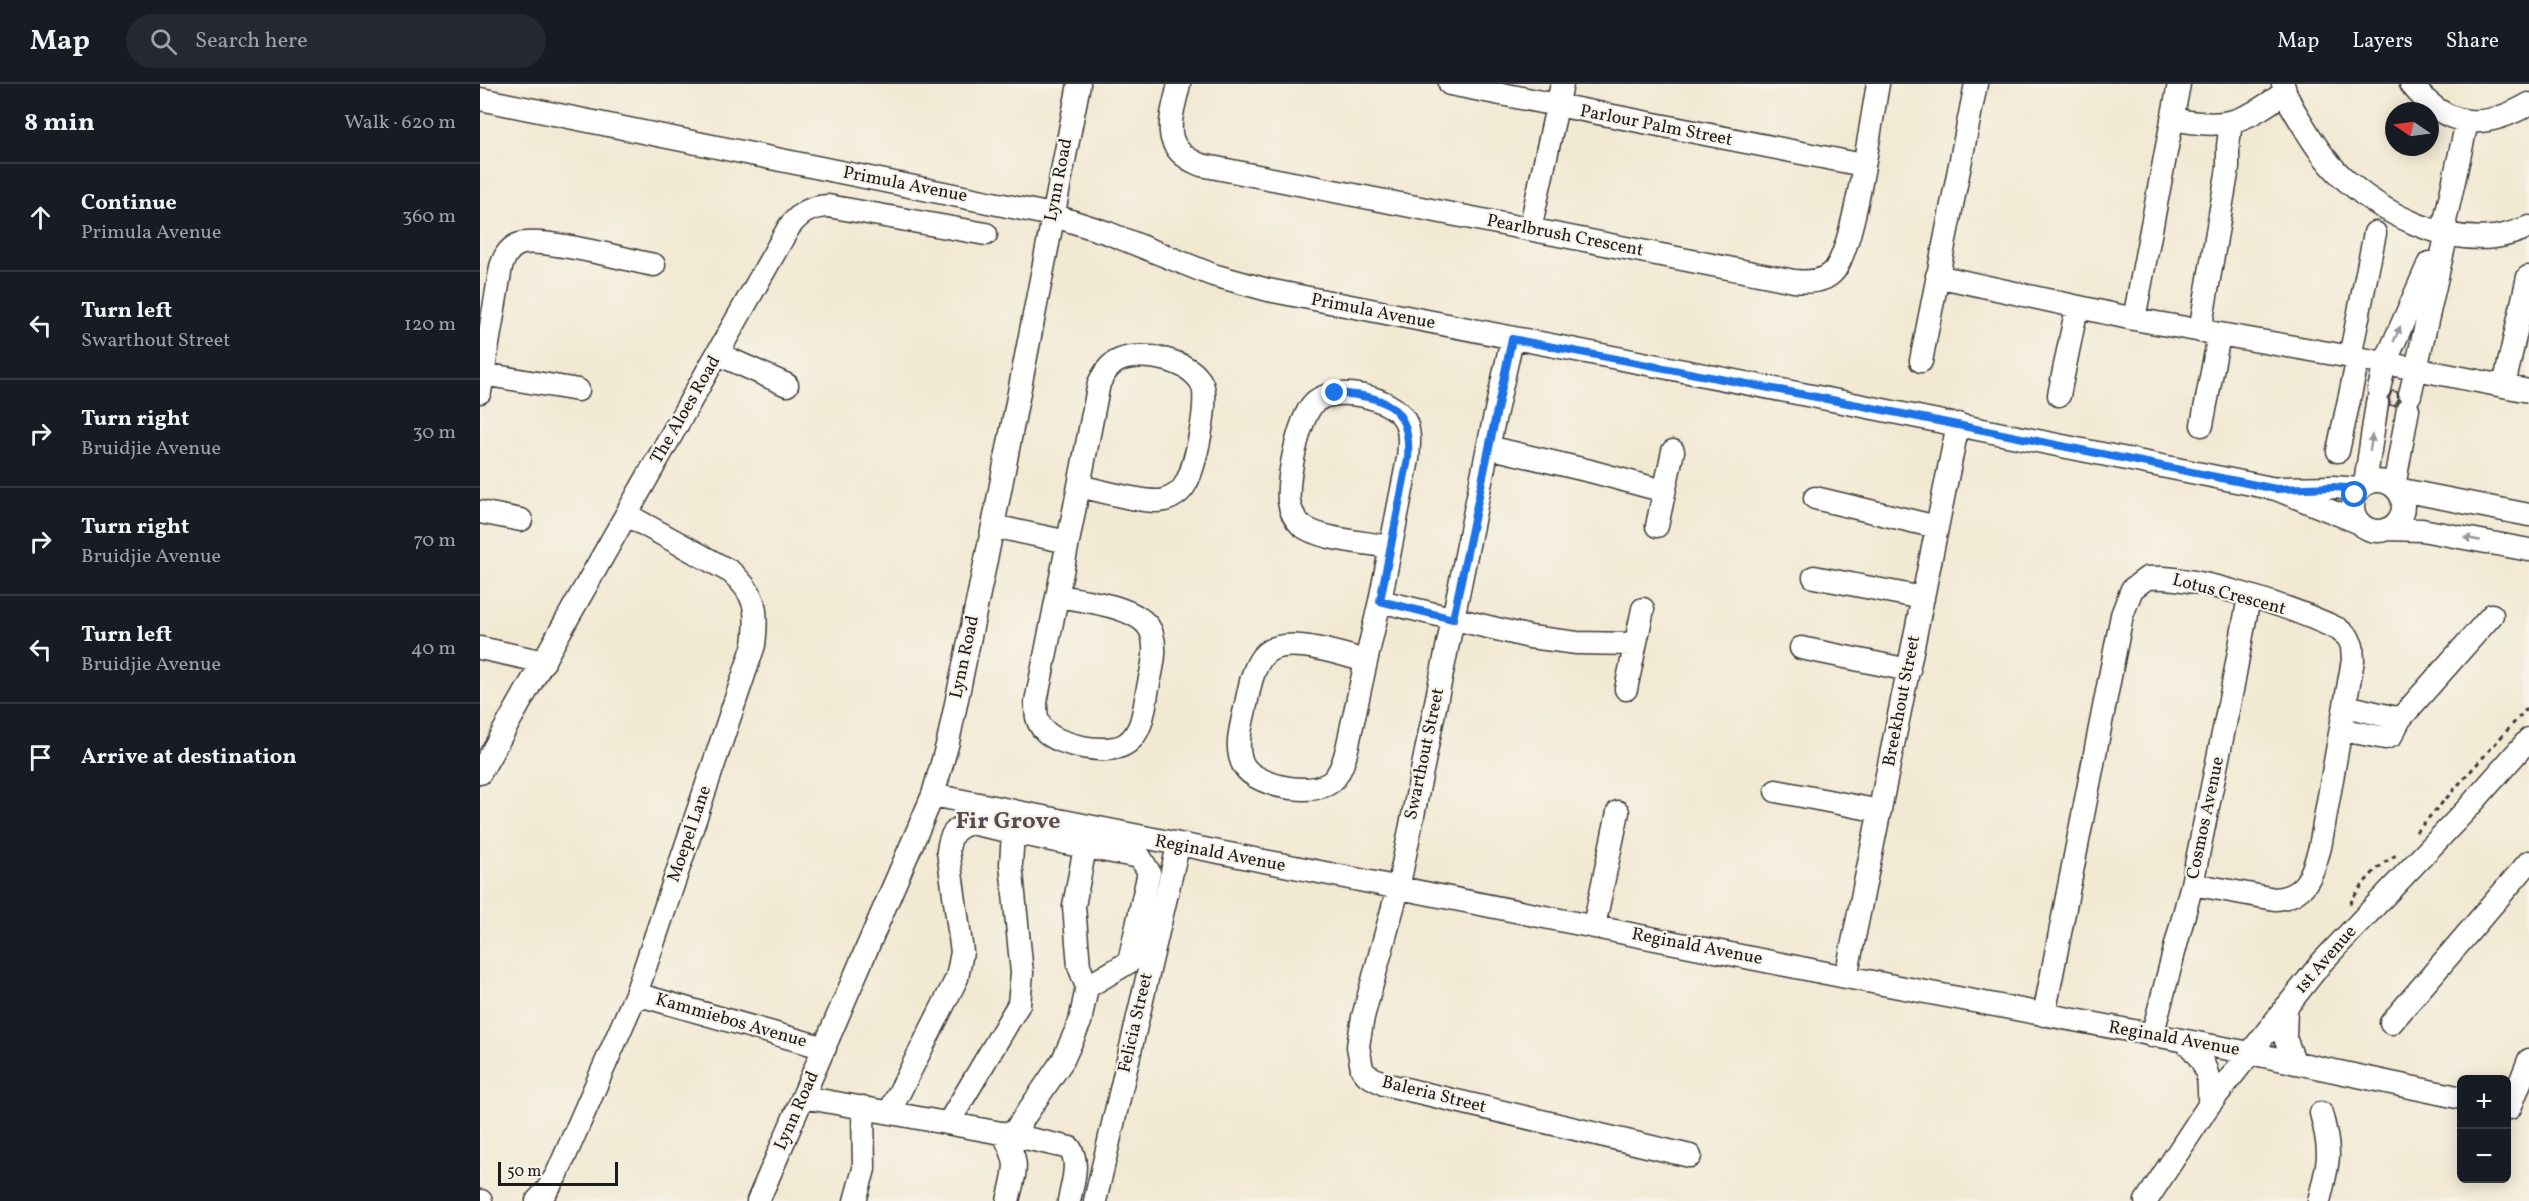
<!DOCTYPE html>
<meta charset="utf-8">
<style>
body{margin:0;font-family:Vollkorn,serif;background:#242831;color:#f1f3f6}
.controls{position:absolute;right:18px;bottom:18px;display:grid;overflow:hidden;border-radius:9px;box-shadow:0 3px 15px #0003}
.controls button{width:54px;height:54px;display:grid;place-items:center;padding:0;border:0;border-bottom:2px solid #363941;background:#171b24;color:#f1f3f6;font:30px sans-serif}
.compass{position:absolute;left:1905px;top:18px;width:54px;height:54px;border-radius:50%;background:#171b24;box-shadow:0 3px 15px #0003;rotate:283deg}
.scale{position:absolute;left:18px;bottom:15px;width:120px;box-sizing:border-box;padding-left:6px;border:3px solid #1c1c1c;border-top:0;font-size:16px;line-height:21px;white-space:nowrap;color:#1c1c1c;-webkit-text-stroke:4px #f7f3e8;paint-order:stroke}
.stop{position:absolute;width:18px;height:18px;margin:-14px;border:4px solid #1a73e8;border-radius:50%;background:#fff}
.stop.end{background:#1a73e8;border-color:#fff;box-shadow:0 2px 6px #0008}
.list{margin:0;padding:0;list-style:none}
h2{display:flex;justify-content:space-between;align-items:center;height:78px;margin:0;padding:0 24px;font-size:26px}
h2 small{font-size:20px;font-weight:400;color:#9ea1a6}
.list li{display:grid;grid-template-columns:39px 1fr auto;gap:18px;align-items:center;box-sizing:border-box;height:108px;padding:0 24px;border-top:2px solid #363941}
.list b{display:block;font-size:22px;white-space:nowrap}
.list p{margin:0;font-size:20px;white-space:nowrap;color:#9ea1a6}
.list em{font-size:20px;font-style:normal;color:#9ea1a6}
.icon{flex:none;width:33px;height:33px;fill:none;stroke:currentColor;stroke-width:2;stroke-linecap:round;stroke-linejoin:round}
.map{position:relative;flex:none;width:2049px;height:1117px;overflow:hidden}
header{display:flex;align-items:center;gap:36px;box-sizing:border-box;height:84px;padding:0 30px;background:#171b24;border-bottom:2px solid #363941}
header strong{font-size:28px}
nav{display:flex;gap:33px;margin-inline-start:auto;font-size:21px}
.search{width:420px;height:54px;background:#242831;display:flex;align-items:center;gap:15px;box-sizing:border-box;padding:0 21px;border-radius:33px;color:#9ea1a6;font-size:22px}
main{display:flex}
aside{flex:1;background:#171b24}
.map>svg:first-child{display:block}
.building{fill:#c7a3c5}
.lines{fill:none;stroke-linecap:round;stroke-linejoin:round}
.minor-casing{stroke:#3c3b37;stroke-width:25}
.path{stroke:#3c3b37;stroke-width:3;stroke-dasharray:4.5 4.5;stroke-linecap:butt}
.minor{stroke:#fff;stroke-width:22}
.oneway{fill:#999}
.route{stroke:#1a73e8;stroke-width:8}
.labels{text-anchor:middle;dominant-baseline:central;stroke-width:4.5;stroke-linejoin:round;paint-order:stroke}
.street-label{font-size:18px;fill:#1c1c1c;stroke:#f7f3e8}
.district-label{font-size:24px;font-weight:bold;fill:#584b57;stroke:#f7f3e8}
</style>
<header>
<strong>Map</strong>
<div class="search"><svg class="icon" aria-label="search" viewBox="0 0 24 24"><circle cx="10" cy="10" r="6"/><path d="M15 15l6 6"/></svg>Search here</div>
<nav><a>Map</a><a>Layers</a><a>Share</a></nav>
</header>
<main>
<aside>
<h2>8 min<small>Walk · 620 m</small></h2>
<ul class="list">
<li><svg class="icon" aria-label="ahead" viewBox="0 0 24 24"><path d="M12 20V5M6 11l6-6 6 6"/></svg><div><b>Continue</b><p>Primula Avenue</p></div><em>360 m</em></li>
<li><svg class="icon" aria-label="left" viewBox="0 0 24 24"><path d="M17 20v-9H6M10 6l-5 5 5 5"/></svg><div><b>Turn left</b><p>Swarthout Street</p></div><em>120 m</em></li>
<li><svg class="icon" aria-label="right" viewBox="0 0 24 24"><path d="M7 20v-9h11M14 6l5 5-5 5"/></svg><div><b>Turn right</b><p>Bruidjie Avenue</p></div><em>30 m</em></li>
<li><svg class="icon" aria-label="right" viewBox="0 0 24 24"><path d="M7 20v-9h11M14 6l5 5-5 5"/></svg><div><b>Turn right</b><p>Bruidjie Avenue</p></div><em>70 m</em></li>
<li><svg class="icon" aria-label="left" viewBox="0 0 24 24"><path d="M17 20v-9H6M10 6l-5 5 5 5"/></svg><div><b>Turn left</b><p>Bruidjie Avenue</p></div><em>40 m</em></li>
<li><svg class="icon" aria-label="arrive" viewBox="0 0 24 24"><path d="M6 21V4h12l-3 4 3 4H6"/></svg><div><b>Arrive at destination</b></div></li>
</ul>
</aside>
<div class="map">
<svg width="2049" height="1117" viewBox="0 0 2049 1117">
<rect width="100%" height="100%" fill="#f7f3e8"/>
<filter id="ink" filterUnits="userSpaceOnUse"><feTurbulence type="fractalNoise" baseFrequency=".0167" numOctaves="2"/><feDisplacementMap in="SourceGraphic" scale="12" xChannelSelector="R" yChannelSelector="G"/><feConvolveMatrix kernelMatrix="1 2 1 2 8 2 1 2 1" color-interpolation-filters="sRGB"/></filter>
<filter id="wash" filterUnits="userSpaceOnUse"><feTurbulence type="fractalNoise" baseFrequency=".008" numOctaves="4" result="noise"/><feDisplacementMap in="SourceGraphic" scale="24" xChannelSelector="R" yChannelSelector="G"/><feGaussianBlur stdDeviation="1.35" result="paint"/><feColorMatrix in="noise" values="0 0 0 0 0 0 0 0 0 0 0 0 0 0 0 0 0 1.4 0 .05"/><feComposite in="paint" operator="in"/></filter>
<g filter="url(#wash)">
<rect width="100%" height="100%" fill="#f2e9d3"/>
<g id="blocks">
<path class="building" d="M1912 307 1917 308 1918 316 1915 322 1910 321 1909 314Z"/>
</g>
</g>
<g filter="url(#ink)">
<use href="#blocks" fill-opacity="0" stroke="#3c3b37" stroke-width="1.5"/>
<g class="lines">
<g class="minor-casing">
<path id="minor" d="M699 0C691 36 678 64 721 81L1314 197C1326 198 1343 199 1353 188 1374 166 1391 37 1398 0
M970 0 1383 81
M1803 0C1806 15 1815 28 1823 41 1834 60 1850 83 1868 98 1906 131 1963 159 2014 153 2026 152 2038 147 2049 143
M1931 0C1966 44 2002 47 2049 20
M0 15 572 131 628 149 733 191 788 206 1378 321 1796 405 1880 439
M1692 35C1746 45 1760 40 1804 9
M1050 145 1082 0
M1457 192 1654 235 1905 279 2049 307
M1654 235 1699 0
M1720 247 1748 84V62L1751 38
M1032 255 1008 363 918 805 883 933 878 962 882 985 887 991 904 1000 1210 1072
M238 270 307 301
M1870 273 1895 149
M1441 277 1496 0
M3 290 98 306
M2024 302 2048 193
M1899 305 1905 279 1949 179
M0 308 21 183C24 174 27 166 37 161 57 151 148 176 174 181
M1579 311 1597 223
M1930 311 1967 149 1965 137 1987 38
M1722 341 1739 251
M1008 363 1110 387 1184 407
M1858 367 1878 274
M1873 422a25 25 0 1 1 50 0a25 25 0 1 1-50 0Z
M1885 400 1897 319
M1914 403 1928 325
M1800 404 1853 403 1879 405
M1917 405 2049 431
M1335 414 1457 443
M0 428 41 436
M513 442 588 458 619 299C624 290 629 280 640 276 664 267 710 276 722 300 730 317 715 383 706 399 702 407 694 413 685 416 668 421 619 406 599 402
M1177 442 1193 367
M1907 445 1942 446 2049 466
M909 463C886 458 839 456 821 441 814 434 810 426 809 417 807 395 819 330 836 317 857 301 911 313 924 335 931 347 929 362 928 375L900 517 1050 553 1097 559 1155 560
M1334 493 1443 514
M578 512C603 517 664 522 672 550 678 569 670 591 667 609 664 627 662 648 647 659 630 672 579 662 565 647 556 639 556 629 556 618L588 458
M0 564 64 578
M1321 564 1429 586
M886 577C862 571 800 548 782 573 771 588 769 607 765 625 761 643 754 666 764 682 777 703 839 715 855 694 867 678 869 651 874 633 882 594 891 556 900 517
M1146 605 1163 525
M1866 622 1920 635 2012 531
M1863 646 1905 654 1911 652 1920 635
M0 689 309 143C320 129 330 123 348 122L506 150
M1296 707 1400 727
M453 711 1366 893 1770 969 1982 1014
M1114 842 1138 728
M1366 893 1478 340
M156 910 345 964
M1806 923 1805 954 1815 979
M1564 931 1642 531 1652 505 1667 494C1714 490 1814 524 1858 545L1868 553 1872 562 1873 576 1840 763C1833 789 1826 813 1795 815L1712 800
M1911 939 2049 778
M1672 952 1712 800 1752 606 1769 513
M1705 957C1728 980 1730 990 1729 1021
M323 1013 532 1051 583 976 600 938 607 903 599 882 594 822 605 763 660 773 669 788 649 878 607 903
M2030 1024 2049 976
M410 1027 477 894 482 868 468 767C470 750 474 745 490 739L605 763
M469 1038 539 920 542 889 531 780 533 749
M523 1049C540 1081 536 1083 528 1117
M532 1051 590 1064C600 1079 592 1101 589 1117
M0 1117H1
M57 1117 67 1106 77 1090 156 910 274 561C278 527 277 511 251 488L147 431
M278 1117 453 711 468 658 513 442 599 0
M375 1117 384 1085 383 1023
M615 1117 698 762
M1666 1117 1729 1021 1842 878 1988 724 2049 655
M1839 1117C1849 1077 1852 1070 1841 1029"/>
</g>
<path class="path" d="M1936 748 2049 622
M1870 820C1881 800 1896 783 1916 771"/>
<use href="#minor" class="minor"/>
</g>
<defs><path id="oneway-solid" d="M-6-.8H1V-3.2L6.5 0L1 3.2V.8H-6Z" transform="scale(1.5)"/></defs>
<g class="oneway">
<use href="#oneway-solid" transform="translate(1917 250) rotate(-66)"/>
<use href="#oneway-solid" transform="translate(1891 359) rotate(-82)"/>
<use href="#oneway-solid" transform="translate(1992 455) rotate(-169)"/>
</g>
</g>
<g class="lines" filter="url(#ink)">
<path class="route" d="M855 309C904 312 932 321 928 375L900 517 973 535 1032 255 1378 321 1796 405 1853 403 1879 405 1875 411"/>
</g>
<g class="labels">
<g class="street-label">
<text transform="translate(1176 42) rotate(11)">Parlour Palm Street</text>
<text transform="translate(579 96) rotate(-79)">Lynn Road</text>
<text transform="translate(425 101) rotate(11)">Primula Avenue</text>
<text transform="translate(1085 152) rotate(11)">Pearlbrush Crescent</text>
<text transform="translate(893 228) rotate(11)">Primula Avenue</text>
<text transform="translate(206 326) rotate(-60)">The Aloes Road</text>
<text transform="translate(1749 511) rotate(15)">Lotus Crescent</text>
<text transform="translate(485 573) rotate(-78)">Lynn Road</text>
<text transform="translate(1422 617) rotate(-79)">Breekhout Street</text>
<text transform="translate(945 670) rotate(-78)">Swarthout Street</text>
<text transform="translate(1726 734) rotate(-78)">Cosmos Avenue</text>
<text transform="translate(210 750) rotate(-71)">Moepel Lane</text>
<text transform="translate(740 770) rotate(11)">Reginald Avenue</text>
<text transform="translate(1217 863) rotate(11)">Reginald Avenue</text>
<text transform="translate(1846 876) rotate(-49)">1st Avenue</text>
<text transform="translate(251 937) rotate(16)">Kammiebos Avenue</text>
<text transform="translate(656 939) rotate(-77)">Felicia Street</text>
<text transform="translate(1694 955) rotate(10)">Reginald Avenue</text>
<text transform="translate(954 1011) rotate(14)">Baleria Street</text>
<text transform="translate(317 1027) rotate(-66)">Lynn Road</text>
</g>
<g class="district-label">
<text x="528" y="738">Fir Grove</text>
</g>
</g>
</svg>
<div class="controls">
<button>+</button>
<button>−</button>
</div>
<svg class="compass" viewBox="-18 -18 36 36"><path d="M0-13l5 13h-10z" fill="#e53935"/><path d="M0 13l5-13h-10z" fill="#9ea1a6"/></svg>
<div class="scale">50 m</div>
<div class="stop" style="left:1875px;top:411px"></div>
<div class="stop end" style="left:855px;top:309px"></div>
</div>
</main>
